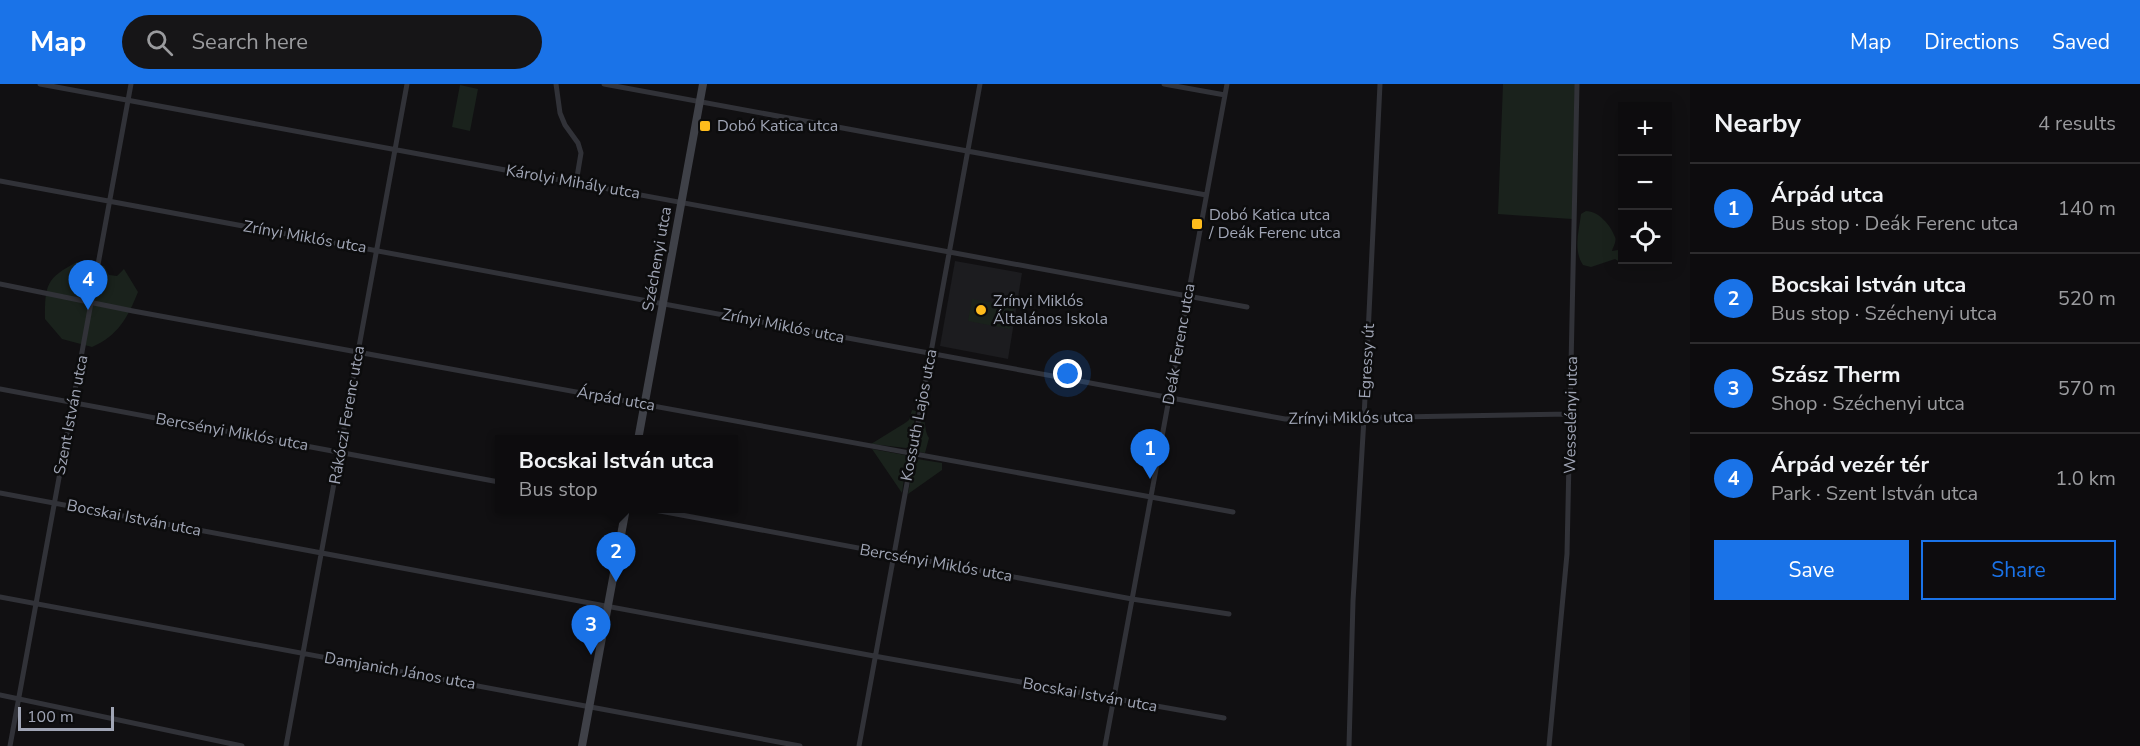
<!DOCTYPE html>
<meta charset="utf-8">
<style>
body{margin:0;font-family:"Nunito Sans",sans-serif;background:#161517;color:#f1f3f6}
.controls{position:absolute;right:18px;top:18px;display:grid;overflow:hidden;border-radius:0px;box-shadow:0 3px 15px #0003}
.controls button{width:54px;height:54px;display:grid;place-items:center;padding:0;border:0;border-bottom:2px solid #2d2c2e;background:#0d0c0e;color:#f1f3f6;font:30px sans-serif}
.scale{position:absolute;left:18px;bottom:15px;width:96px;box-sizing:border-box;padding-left:6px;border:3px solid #a0a5b5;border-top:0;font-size:16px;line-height:21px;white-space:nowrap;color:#a0a5b5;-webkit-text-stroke:4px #0c0c0d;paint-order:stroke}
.you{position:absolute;left:1068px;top:290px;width:21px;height:21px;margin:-15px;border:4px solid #fff;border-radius:50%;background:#1a73e8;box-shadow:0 0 0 9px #1a73e833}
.badge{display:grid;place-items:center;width:39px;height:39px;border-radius:50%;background:#1a73e8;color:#fff;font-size:20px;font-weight:700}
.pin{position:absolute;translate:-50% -50px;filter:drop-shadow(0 2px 3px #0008)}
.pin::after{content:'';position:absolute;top:32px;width:21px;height:18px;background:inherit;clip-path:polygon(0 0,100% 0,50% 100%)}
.popup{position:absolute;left:495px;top:351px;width:243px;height:78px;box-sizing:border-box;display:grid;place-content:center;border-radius:0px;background:#0d0c0e;filter:drop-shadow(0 2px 4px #0005);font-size:20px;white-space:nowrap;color:#9a9b9e}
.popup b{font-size:22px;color:#f1f3f6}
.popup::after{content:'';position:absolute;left:50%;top:100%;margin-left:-12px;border:12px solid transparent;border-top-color:#0d0c0e}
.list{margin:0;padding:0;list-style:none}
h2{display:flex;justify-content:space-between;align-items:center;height:78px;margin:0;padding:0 24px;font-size:26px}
h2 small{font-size:20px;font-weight:400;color:#9a9b9e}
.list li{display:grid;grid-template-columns:39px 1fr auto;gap:18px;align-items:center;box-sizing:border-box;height:90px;padding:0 24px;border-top:2px solid #2d2c2e}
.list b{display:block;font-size:22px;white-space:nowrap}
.list p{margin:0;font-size:20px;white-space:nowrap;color:#9a9b9e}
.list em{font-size:20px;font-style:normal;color:#9a9b9e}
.actions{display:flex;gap:12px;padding:18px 24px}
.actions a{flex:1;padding:14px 0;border:2px solid #1a73e8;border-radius:0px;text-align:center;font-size:21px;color:#1a73e8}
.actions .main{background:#1a73e8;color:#fff}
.icon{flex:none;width:33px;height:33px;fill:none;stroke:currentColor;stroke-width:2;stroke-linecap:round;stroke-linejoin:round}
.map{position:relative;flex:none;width:1690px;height:662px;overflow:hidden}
header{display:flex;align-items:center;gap:36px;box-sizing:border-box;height:84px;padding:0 30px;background:#1a73e8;color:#fff}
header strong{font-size:28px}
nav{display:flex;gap:33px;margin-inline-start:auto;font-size:21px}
.search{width:420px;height:54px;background:#161517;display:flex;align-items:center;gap:15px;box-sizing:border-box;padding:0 21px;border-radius:33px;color:#9a9b9e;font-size:22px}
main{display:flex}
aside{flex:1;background:#0d0c0e}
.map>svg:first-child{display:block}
.built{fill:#1c1c1f}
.green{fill:#1a221c}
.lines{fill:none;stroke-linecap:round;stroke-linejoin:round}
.street{stroke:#313238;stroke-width:5}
.secondary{stroke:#3f4148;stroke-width:8}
.poi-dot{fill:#ffbc1c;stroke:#0c0c0d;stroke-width:2}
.labels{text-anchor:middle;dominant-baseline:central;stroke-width:5;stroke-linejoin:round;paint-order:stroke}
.poi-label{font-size:16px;fill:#a0a5b5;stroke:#0c0c0d;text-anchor:start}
.street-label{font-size:16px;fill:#a0a5b5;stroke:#0c0c0d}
</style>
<header>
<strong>Map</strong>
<div class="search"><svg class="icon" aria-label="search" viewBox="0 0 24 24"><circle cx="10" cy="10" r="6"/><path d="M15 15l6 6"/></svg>Search here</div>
<nav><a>Map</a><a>Directions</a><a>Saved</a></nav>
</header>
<main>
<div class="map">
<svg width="1690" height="662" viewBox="0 0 1690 662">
<rect width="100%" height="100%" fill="#111012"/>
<path class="built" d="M955 177 1022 189 1008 275 940 262Z"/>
<path class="green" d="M1503 0H1575L1572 135 1498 130Z
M460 1 478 5 470 47 452 43Z
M1586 127C1599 127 1611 142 1615 153 1617 157 1613 163 1612 167L1618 166 1622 170 1618 177 1615 175 1591 183 1583 181C1573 166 1579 147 1581 130Z
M77 178 104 182 109 191 117 192 124 185 138 208C128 233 118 252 92 263L62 255 45 235C45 201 46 194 77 178Z
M972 215 1014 222 1010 245 968 237Z
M912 326 916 327 910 362 906 364 871 360 905 339 909 336Z
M922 333C927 340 924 347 929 354L925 369 919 368 916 364Z
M872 365 905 371 907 374 902 409Z
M917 375 942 379V386L908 410 914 377Z"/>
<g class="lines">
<path class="street" d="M40 0 1247 223
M556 0 560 29 565 41 578 59 581 69 576 99
M604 0 1206 111
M1164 0 1225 11
M0 97 1285 335 1571 330
M0 200 133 227 1233 428
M0 305 499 398
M0 409 874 572 1224 634
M644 424 1132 515 1229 530
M0 513 800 662
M0 611 242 662
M10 662 131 0
M286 662 407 0
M859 662 980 0
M1105 662 1227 0
M1349 662 1353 517 1364 334 1380 0
M1549 662 1567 470 1577 0"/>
<path class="secondary" d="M638 356 703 0
M582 662 626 424"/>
</g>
<g class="poi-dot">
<rect x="699" y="36" width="12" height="12" rx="3"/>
<rect x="1191" y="134" width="12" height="12" rx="3"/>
<circle cx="981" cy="226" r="6"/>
</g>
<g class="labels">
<g class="poi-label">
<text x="717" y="42">Dobó Katica utca</text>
<text x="1209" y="131">Dobó Katica utca<tspan x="1209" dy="18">/ Deák Ferenc utca</tspan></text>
<text x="993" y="217">Zrínyi Miklós<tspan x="993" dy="18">Általános Iskola</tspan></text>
</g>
<g class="street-label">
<text transform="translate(573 98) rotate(10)">Károlyi Mihály utca</text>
<text transform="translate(305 153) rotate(10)">Zrínyi Miklós utca</text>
<text transform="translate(657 175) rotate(-80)">Széchenyi utca</text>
<text transform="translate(783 242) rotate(11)">Zrínyi Miklós utca</text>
<text transform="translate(1179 260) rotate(-80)">Deák Ferenc utca</text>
<text transform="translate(1367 277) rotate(-87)">Egressy út</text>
<text transform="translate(616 315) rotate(10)">Árpád utca</text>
<text transform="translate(71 331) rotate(-79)">Szent István utca</text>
<text transform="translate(347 331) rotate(-80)">Rákóczi Ferenc utca</text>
<text transform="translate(919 331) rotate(-79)">Kossuth Lajos utca</text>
<text transform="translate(1571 331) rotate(-89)">Wesselényi utca</text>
<text transform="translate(1351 334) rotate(-1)">Zrínyi Miklós utca</text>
<text transform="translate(232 348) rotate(10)">Bercsényi Miklós utca</text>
<text transform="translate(134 434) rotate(11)">Bocskai István utca</text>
<text transform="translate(936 479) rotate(10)">Bercsényi Miklós utca</text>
<text transform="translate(400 587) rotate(10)">Damjanich János utca</text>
<text transform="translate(1090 611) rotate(10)">Bocskai István utca</text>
</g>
</g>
</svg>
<div class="controls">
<button>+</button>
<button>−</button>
<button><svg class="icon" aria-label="locate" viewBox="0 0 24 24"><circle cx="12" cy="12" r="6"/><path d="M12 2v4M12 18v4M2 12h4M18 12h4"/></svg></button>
</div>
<div class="scale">100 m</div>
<div class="you"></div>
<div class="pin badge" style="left:1150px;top:395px">1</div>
<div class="pin badge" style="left:616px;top:498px">2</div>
<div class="popup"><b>Bocskai István utca</b>Bus stop</div>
<div class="pin badge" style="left:591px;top:571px">3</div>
<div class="pin badge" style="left:88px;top:226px">4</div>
</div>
<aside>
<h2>Nearby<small>4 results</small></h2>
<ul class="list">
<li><span class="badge">1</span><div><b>Árpád utca</b><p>Bus stop · Deák Ferenc utca</p></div><em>140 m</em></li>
<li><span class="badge">2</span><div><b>Bocskai István utca</b><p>Bus stop · Széchenyi utca</p></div><em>520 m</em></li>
<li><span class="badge">3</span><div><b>Szász Therm</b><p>Shop · Széchenyi utca</p></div><em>570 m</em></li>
<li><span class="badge">4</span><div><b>Árpád vezér tér</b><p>Park · Szent István utca</p></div><em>1.0 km</em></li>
</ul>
<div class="actions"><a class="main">Save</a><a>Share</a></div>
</aside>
</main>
